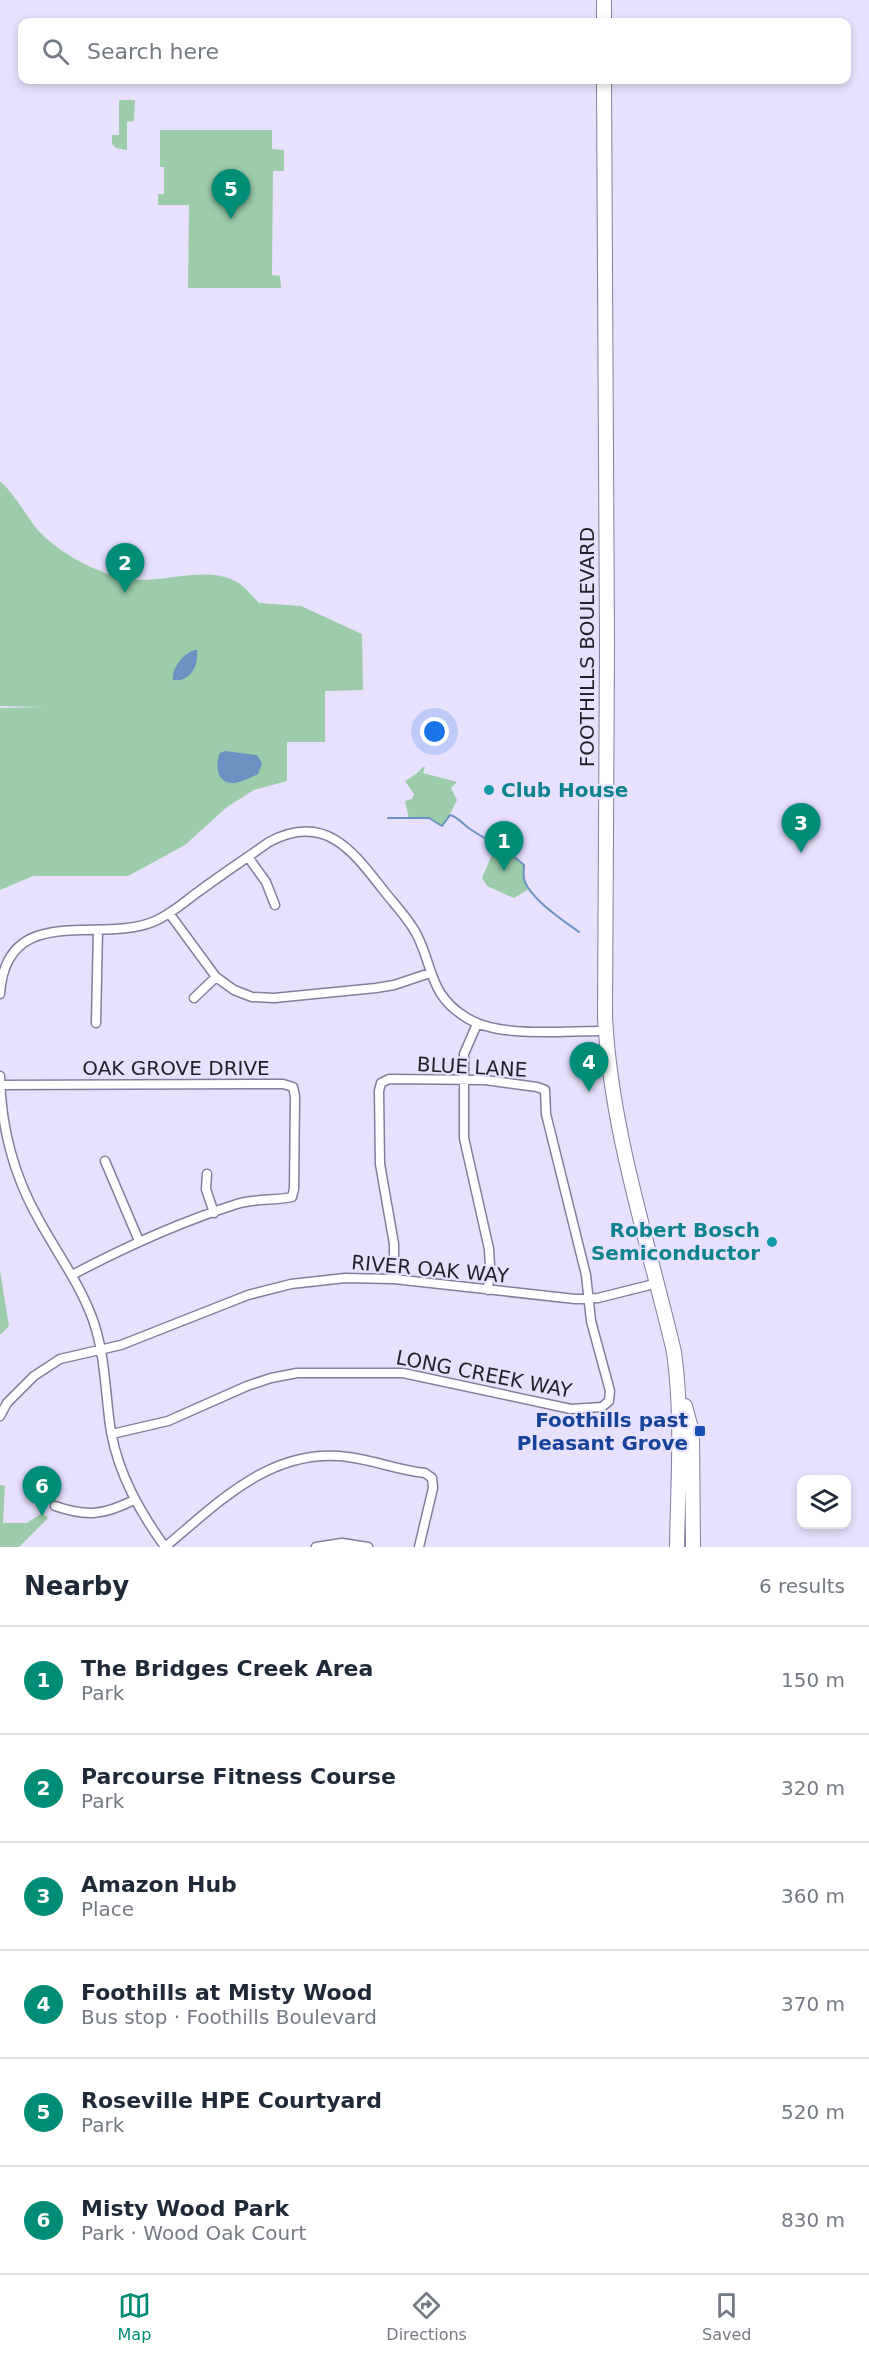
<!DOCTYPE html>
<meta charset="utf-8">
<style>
body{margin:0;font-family:"DejaVu Sans",sans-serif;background:#f6f6f7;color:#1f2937}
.controls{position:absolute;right:18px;bottom:18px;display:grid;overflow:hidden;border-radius:12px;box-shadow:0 3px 9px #0003}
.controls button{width:54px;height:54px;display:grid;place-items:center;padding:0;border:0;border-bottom:2px solid #e0e1e3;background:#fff;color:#1f2937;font:30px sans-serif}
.you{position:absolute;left:435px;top:732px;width:21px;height:21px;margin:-15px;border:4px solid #fff;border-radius:50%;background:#1a73e8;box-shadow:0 0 0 9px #1a73e833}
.badge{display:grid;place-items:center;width:39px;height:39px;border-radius:50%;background:#008d75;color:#fff;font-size:20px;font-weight:700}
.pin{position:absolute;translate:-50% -50px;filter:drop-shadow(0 2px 3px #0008)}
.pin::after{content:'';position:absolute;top:32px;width:21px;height:18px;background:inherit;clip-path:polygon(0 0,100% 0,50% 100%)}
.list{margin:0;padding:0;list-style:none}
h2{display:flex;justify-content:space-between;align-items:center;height:78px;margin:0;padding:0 24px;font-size:26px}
h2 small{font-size:20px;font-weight:400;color:#747a83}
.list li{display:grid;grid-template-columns:39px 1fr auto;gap:18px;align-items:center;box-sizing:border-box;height:108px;padding:0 24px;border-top:2px solid #e0e1e3}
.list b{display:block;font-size:22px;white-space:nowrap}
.list p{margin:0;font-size:20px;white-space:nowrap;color:#747a83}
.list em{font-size:20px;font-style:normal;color:#747a83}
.icon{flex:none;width:33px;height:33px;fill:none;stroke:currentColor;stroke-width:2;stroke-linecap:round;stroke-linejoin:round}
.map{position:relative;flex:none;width:869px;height:1547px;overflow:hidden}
.search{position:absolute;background:#fff;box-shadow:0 3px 9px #0003;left:18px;right:18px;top:18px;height:66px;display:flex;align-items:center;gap:15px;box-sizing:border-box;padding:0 21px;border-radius:12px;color:#747a83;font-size:22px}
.sheet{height:726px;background:#fff}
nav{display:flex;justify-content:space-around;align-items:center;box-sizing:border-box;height:84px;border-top:2px solid #e0e1e3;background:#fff;font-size:16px;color:#747a83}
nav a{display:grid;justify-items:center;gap:3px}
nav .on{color:#008d75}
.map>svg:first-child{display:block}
.green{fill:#9ccca9}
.water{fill:#6c92c4}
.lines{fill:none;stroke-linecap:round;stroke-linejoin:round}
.stream{stroke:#6c92c4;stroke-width:2}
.street-casing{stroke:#857d9c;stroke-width:11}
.primary-casing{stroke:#857d9c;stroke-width:16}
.street{stroke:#fff;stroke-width:8}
.primary{stroke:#fff;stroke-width:14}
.culture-dot{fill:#0f9aa8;stroke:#e8e1fd;stroke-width:2}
.transit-dot{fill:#1a4fb4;stroke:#e8e1fd;stroke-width:2}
.labels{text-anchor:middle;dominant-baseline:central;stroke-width:4.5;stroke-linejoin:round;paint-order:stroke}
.street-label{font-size:20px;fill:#221f2b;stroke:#e8e1fd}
.culture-label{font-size:20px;font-weight:bold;fill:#0d838f;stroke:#e8e1fd;text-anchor:start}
.transit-label{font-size:20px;font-weight:bold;fill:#164399;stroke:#e8e1fd;text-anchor:end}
</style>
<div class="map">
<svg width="869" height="1547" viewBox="0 0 869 1547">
<rect width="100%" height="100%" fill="#e8e1fd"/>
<path class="green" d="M119 100H135L134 121 127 122V150L116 148 112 144V135H119Z
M160 130H272V149L284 150V171H273L272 275 280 276 281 288H188L189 205H158V194H164V167H160Z
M0 481C14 494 22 509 33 524 52 549 89 569 118 577 157 588 207 561 240 584 247 589 253 597 259 603L301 606 362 634 363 690 325 691V742H287V781L254 790 227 807 185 845 128 876H33L0 890V708L43 707 0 706Z
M423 767H425L423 773 457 782 451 788 457 800 446 822 442 826 429 818 409 819 405 801 412 799 414 794 405 781 416 774Z
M496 845 514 855 524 865 523 879 529 889 514 898 487 886 482 878Z
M0 1271 9 1326 0 1335Z
M0 1485 5 1486 3 1523H27L42 1513 48 1518 19 1547H0Z"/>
<path class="water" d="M194 650H197C199 665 190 683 173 680 172 668 182 655 194 650Z
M225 751 257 755 262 763 258 774C252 777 238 784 231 783 216 781 215 764 220 753Z"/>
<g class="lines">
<path class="stream" d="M388 818H429L442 826 450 815C458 817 464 825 470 829 488 841 508 850 524 865 524 869 523 875 524 879 529 898 564 921 579 932"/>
<g class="street-casing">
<path id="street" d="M248 857 266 882 275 905
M169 913 216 977 234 990 252 997 274 998 376 988 394 985 430 973
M0 994C6 900 101 945 155 921 171 914 184 902 198 892 221 875 245 859 269 842 325 812 353 851 384 891 395 905 409 919 417 935 434 969 429 995 467 1018 501 1039 566 1030 606 1031
M194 998 216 977
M96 1023 98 930
M477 1024 464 1054V1138L489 1249 490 1266 488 1290
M0 1076C1 1127 14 1176 39 1220 57 1253 80 1284 93 1320 106 1357 105 1395 111 1432 119 1475 140 1512 165 1547
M0 1085 283 1084 293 1087 295 1096 294 1189 292 1197C274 1201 256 1198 237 1204 180 1222 125 1247 72 1275
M105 1161 139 1241
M207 1174 206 1189 214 1213
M0 1416 7 1403 34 1376 60 1359 121 1345 248 1295 291 1284 345 1278 394 1279 575 1299 598 1298 658 1283
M112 1434 168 1421 247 1386 271 1378 297 1373H403L571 1409 602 1407 609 1401 610 1391 591 1321 586 1275 546 1114 545 1090 537 1087 485 1080 389 1079 381 1083 379 1091 380 1164 394 1244V1279
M55 1506C87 1517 104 1515 134 1500
M165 1547C217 1504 267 1451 339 1456 369 1458 396 1470 425 1473L432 1478 433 1488 419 1547
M316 1547 342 1543 368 1547"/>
</g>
<g class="primary-casing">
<path id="primary" d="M604 0V22
M604 80 607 644 605 1017C611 1131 648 1241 674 1352 683 1417 678 1481 677 1547
M685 1406 692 1432 693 1547"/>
</g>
<use href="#street" class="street"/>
<use href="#primary" class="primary"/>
</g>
<g class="culture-dot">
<circle cx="489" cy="790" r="6"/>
<circle cx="772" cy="1242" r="6"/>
</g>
<rect class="transit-dot" x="694" y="1425" width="12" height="12" rx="3"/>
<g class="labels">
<g class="street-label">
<text transform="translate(587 647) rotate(-90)">FOOTHILLS BOULEVARD</text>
<text transform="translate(472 1067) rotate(3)">BLUE LANE</text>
<text x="176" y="1068">OAK GROVE DRIVE</text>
<text transform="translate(430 1269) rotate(5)">RIVER OAK WAY</text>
<text transform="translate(484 1374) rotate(11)">LONG CREEK WAY</text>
</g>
<g class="culture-label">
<text x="501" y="790">Club House</text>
<text x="760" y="1230" text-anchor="end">Robert Bosch<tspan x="760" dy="23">Semiconductor</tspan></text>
</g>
<g class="transit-label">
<text x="688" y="1420">Foothills past<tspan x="688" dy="23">Pleasant Grove</tspan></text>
</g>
</g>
</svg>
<div class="controls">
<button><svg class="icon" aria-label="layers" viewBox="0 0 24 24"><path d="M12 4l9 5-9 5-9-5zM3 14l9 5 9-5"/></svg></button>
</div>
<div class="you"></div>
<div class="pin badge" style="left:504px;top:871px">1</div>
<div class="pin badge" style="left:125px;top:593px">2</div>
<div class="pin badge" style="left:801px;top:853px">3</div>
<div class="pin badge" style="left:589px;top:1092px">4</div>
<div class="pin badge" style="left:231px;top:219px">5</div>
<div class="pin badge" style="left:42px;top:1516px">6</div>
<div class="search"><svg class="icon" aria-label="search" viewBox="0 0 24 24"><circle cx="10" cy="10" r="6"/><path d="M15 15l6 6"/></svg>Search here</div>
</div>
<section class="sheet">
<h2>Nearby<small>6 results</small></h2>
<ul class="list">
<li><span class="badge">1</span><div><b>The Bridges Creek Area</b><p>Park</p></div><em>150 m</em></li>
<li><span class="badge">2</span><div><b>Parcourse Fitness Course</b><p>Park</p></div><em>320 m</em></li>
<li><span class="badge">3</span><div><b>Amazon Hub</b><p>Place</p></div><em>360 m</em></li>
<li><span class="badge">4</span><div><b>Foothills at Misty Wood</b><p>Bus stop · Foothills Boulevard</p></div><em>370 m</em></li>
<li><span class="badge">5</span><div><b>Roseville HPE Courtyard</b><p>Park</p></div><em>520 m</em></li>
<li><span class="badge">6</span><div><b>Misty Wood Park</b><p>Park · Wood Oak Court</p></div><em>830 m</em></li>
</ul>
</section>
<nav>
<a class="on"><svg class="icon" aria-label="map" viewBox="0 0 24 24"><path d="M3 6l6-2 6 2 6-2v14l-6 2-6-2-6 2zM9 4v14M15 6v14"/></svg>Map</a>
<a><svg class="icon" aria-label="directions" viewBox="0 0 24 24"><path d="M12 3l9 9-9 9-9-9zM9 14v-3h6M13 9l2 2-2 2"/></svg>Directions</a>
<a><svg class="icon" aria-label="saved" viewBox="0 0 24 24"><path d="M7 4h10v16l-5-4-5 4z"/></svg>Saved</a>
</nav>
